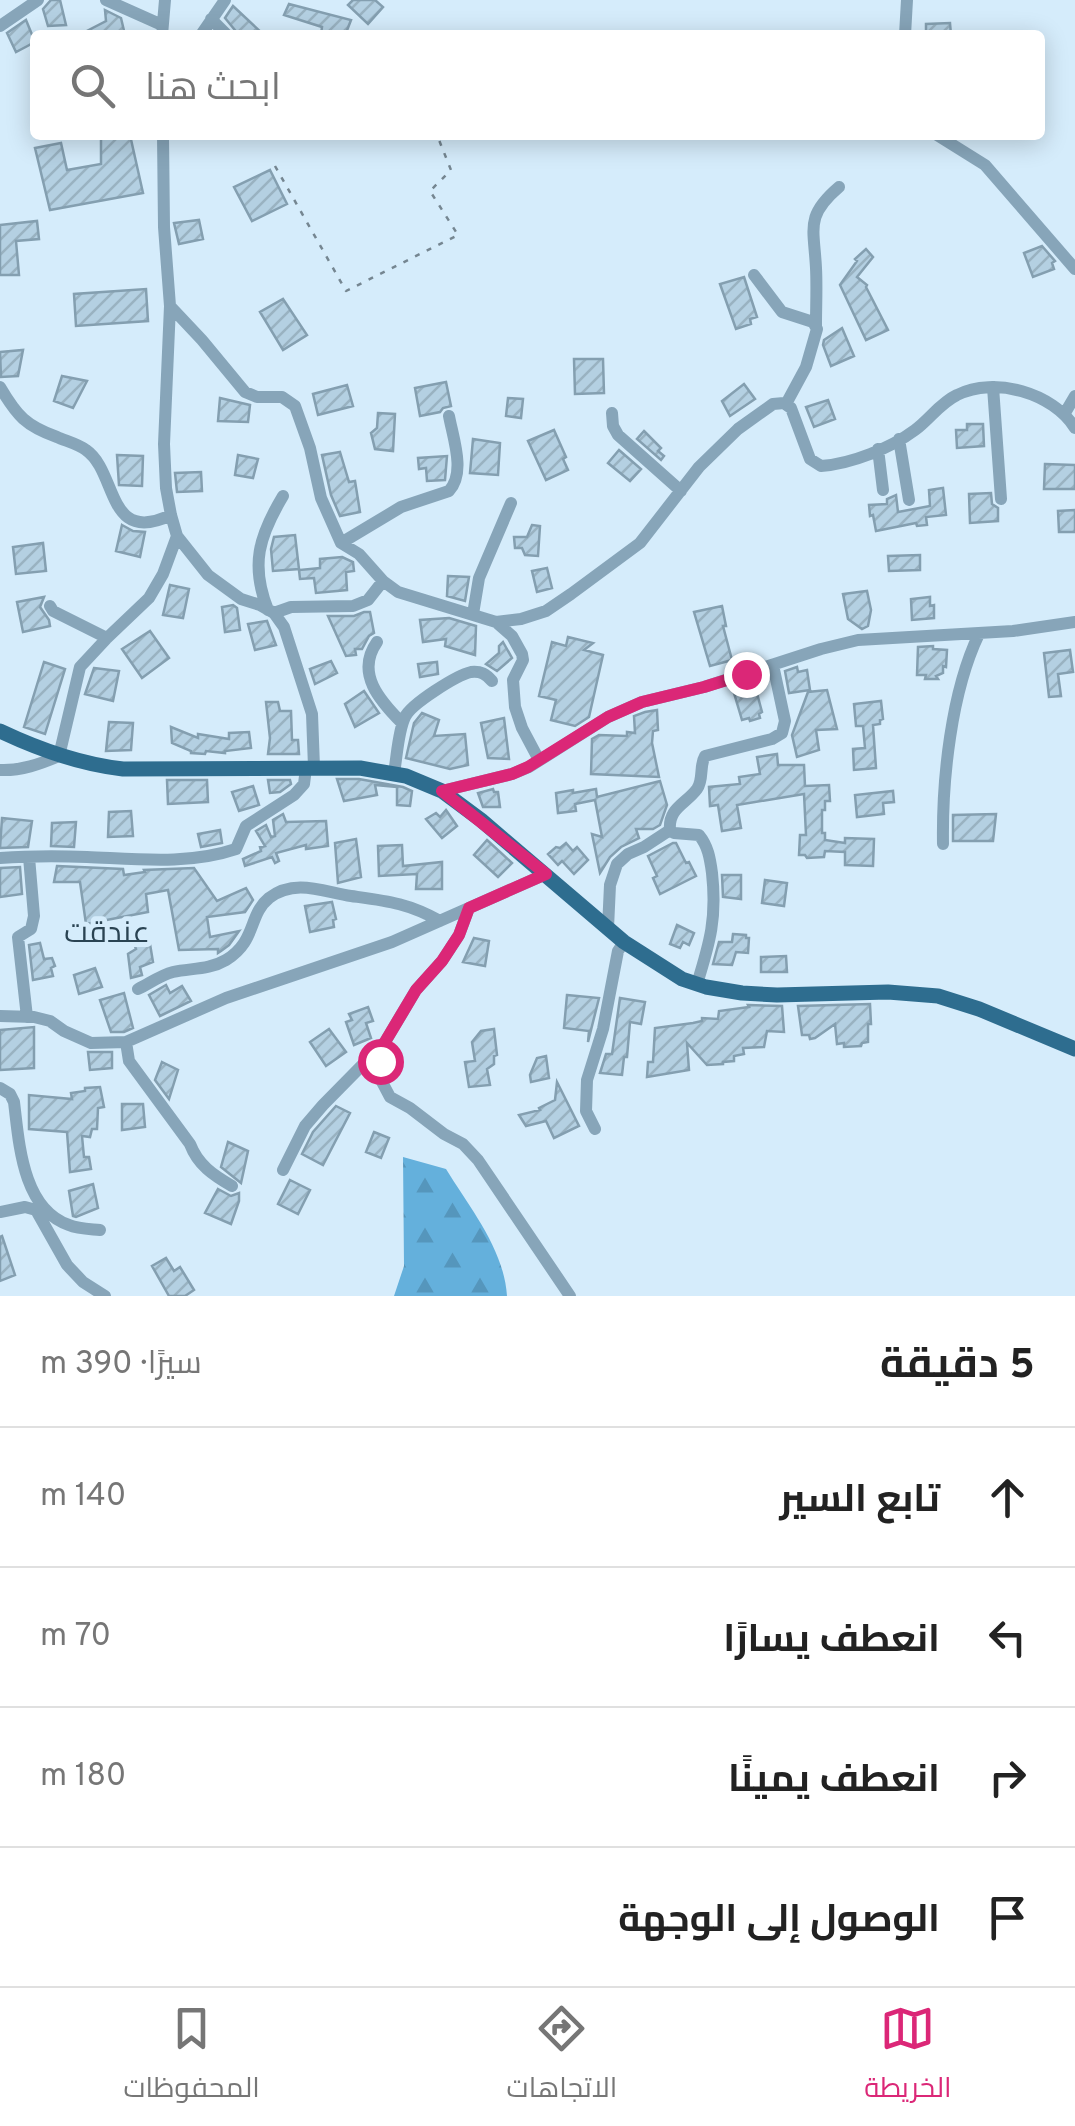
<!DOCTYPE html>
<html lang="ar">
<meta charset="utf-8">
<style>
body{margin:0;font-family:Overpass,Cairo,sans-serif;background:#f2f2f2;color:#222;direction:rtl}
.stop{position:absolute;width:30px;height:30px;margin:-22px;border:8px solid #db2777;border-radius:50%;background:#fff}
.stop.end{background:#db2777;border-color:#fff;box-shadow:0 2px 10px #0008}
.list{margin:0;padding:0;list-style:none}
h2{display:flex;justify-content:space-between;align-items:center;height:130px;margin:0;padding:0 40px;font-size:42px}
h2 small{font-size:32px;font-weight:400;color:#767676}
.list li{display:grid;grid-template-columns:65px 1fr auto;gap:30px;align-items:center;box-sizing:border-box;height:140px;padding:0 40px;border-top:2px solid #e0e0e0}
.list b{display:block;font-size:38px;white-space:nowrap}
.list em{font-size:32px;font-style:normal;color:#767676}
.icon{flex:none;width:55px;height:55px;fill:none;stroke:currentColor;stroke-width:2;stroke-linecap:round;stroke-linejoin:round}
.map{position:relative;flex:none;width:1075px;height:1296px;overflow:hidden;direction:ltr}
.search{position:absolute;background:#fff;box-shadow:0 5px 25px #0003;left:30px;right:30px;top:30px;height:110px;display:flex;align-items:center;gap:25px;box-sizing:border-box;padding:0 35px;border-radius:10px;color:#767676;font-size:38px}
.sheet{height:690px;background:#fff}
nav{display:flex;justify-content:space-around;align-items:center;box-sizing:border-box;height:140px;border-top:2px solid #e0e0e0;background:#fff;font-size:28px;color:#767676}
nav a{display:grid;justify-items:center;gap:5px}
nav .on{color:#db2777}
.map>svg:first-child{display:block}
.forest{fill:url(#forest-firs)}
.building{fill:url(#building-hatch);stroke:#849fb0;stroke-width:2.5}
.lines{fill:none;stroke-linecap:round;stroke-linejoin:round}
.path{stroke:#758691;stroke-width:2.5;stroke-dasharray:5 8;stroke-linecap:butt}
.minor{stroke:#87a5b9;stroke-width:12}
.major{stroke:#2e6d8f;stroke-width:15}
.route{stroke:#db2777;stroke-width:12}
.labels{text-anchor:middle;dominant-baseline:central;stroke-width:10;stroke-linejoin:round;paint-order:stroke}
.quarter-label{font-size:30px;fill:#2a4352;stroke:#d5ecfb}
</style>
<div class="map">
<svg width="1075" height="1296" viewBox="0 0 1075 1296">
<defs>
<pattern id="forest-firs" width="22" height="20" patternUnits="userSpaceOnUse" patternTransform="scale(2.5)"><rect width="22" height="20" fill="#64b0dc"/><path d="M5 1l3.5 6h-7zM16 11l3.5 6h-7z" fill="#5596bc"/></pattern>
<pattern id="building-hatch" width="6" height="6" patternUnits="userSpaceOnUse" patternTransform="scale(2.5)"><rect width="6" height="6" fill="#b4d0e2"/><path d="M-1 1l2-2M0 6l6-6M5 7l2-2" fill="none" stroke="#99b2c1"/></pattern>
</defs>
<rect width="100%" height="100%" fill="#d5ecfb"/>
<path class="forest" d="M403 1157 446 1169C470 1208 504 1249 507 1296H394L404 1266Z"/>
<path class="building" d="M51 0H60L66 25 48 26 43 9Z
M353 0H375L383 7 368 24 348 5Z
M289 4 351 20 346 33 321 35 322 27 284 15Z
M233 6 264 35H239L225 18Z
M105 10 121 18 125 35H79L106 21Z
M26 20 35 42 16 52 7 33Z
M950 23 951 35H926V24Z
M101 135H130L143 193 50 210 35 148 61 143 67 170 101 164Z
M270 170 287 204 252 221 234 187Z
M199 220 203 239 179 244 174 223Z
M37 221 39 239 16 241 19 275H0V225Z
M1042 246 1055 261 1052 263 1054 269 1033 277 1024 253Z
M866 249 873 257 857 277 867 285 866 287 888 330 866 340 840 285 857 261 855 259Z
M744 277 757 317 750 319 751 324 736 329 720 284Z
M146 289 148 321 76 326 74 294Z
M283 299 307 335 283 350 260 312Z
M842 328 854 356 831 366 823 345 824 340Z
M23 350 18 376 1 377 0 352Z
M574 359H603L604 393 575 394Z
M62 376 87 381 73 408 54 401Z
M446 382 451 406 443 408 440 412 420 416 415 388Z
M744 384 755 399 730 416 722 401Z
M347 385 353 406 318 415 313 394Z
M220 398 250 405 248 422 218 421Z
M508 398 523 399 521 418 506 416Z
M828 400 835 419 814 427 806 407Z
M378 413 395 414 393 451 375 449 371 433 377 428Z
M967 424H983L984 446 957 448 956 430H967Z
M554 430 566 457 563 459 568 470 546 480 528 441Z
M644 431 661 448 658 451 664 456 661 460 637 439Z
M473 439 500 443 498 475 470 473Z
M619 450 641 469 630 481 608 463Z
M340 452 349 482 355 481 360 512 340 516 331 495 322 455Z
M117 455 143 456 142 486 119 485Z
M238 455 258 459 253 478 235 475Z
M447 456 445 480 427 481 426 468 419 469 418 458Z
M1045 464 1075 465V489H1044Z
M201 472 202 491 177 492 175 473Z
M943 488 946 515 926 517 927 525 917 526 916 523 876 531 873 515 870 516 869 505 887 504V499L896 495 898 512 930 506 929 490Z
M991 493 992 504 998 508V521L970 523 969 494Z
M1075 510V532H1059L1058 511Z
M122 525 133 531 145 532 140 557 116 551Z
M532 525 540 526 538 556 525 555 522 548H515L514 537H527Z
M295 535 299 569 273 571 271 549 274 537Z
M43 543 46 571 16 574 13 547Z
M920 555V570L889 571 888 556Z
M342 557 353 562 354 571 346 572 347 590 316 593 314 578 300 579 299 570 320 568V559Z
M547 568 552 588 537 592 532 571Z
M448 576 469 577 465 601 447 596Z
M170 585 189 589 183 618 163 615Z
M867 591 871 610 868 626 862 629 848 619 843 594Z
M44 597 40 607 49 620 50 626 23 632 17 602Z
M930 597V606L934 605V618L912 620 911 599Z
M233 605 237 608 240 630 225 632 222 607Z
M722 606 726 626H723L732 660 710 666 694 612Z
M364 612H370L374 633 369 636 362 649H355L356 655 346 656 328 616H354Z
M449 618 476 626 475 655 445 646 446 639 423 642 420 620Z
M267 621 276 645 255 650 248 624Z
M150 631 169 658 142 678 122 649Z
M568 637 593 643 584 650 603 655 589 717 575 726 551 720 556 700 539 696 552 642 566 646Z
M503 642 512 658 497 671 486 664 499 653V646Z
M933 646V649L947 650 946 667 943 666V673L936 676 938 679H925L926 675H917L918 647Z
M1070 650 1073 672 1058 674 1061 696 1049 697 1044 653Z
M331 661 337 673 315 684 310 669Z
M44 662 65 669 45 734 24 727Z
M437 662 438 674 420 677 418 664Z
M797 667 798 672 807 670 810 690 789 693 785 671Z
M94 668 119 671 113 701 85 694Z
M755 686 762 712 759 714 760 718 750 721 749 718 742 720 734 693Z
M827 690 837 729 816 730 819 750 797 757 792 735 808 692Z
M364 691 379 713 355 727 345 704Z
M881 701 883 719 880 720V724L873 725 876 768 854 770 853 749 865 748 863 726H856L854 704Z
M266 702H278L280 711H291L292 740H298L299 754H268L270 738Z
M657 710 658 730 653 731 652 743 659 777 591 774 592 739 599 735 627 736V732L635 733 634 716 645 712Z
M422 713 439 720 434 736 465 734 468 765 450 769 406 758 414 723Z
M504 718 509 759 488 758 481 723Z
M109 722 133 723 131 750 106 751Z
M171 727 198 738V734L229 739V733L249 732 251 748 225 751V753L206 751 205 754 191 753V751L172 743Z
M777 754 778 765H804L805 786 829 785 830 801H825V810H822V833H825V840L845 843V838L874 839 873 866 845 865V852L825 851 824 857 807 858 805 855H799L800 835H806L804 794 737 805 741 828 722 831 718 805 710 806 709 787 740 784 739 777 760 774 757 757Z
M337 779H359L403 787 412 791 410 806 397 805V787L375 785 377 795 344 801Z
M167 780H207L208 802 168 804Z
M268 780H290L291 784 280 792 270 793Z
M660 781 667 805 660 825 653 829H636L639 838 621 847 610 857 600 873 592 834 602 837 595 800 575 804 576 811 558 813 556 793 573 790V793L596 789 597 797Z
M253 786 259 805 239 811 232 792Z
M493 789 494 792H498L500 807H483L478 793Z
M893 791 894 802 883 803 884 814 857 817 855 795Z
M446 810 457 826 442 838 426 819 436 813 440 817Z
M131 811 133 836 108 837 109 812Z
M283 814 286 822 326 821 328 846 306 849V845L276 853 279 861 275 863 272 857 245 866 243 859 261 851 260 847 265 846 256 831 266 825 271 837 275 836 273 820Z
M996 814 993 841H953V815Z
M2 818 32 821 28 847 0 848Z
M76 822 74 847 51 846 52 823Z
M220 830 222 843 201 847 198 834Z
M356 839 361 877 338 883 335 843Z
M487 840 512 863 498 877 474 855Z
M566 843 573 851 577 847 588 860 574 874 562 861 558 865 548 854 556 847 560 848Z
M673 843H676L686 863 689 862 696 876 660 894 653 878 657 876 648 856Z
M402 845 403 866 442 862V889H416L417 874 379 876 378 846Z
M57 866 123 869 124 875 145 872 144 870 194 868 217 901 246 888 253 900 245 912 207 917 210 937 239 931 229 945 221 951 218 953V949L179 950 168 890 146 894 148 912 86 924 80 882H54Z
M20 867 22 894 0 897V868Z
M722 875H741V899L723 897Z
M765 880 787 883 784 906 762 903Z
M332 902 336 919 333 920 334 927 310 932 305 906Z
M677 925 694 933 689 945 683 942 680 948 670 944Z
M733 934 746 935V938H749L748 953 736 952 732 965 713 964 719 942H732Z
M474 938 489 941 485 966 463 962Z
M40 943 44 959 52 958 55 966 51 968 53 976 33 980 29 945Z
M150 944 153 962 140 967 142 975 131 978 128 954 136 949 135 946Z
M786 956 787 972H761V957Z
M95 968 102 987 79 994 74 975Z
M166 985 170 993 182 986 191 1001 160 1016 149 995Z
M124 993 133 1028 124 1032H111L100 1000Z
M567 995 599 998 588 1042 589 1031 564 1028Z
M620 998 645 1002 641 1024 630 1022 627 1057H624L622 1075 600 1073 606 1054H612Z
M870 1004 871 1024H868V1042L862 1043 861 1046 844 1047V1043L837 1044 835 1024 815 1038 810 1039 809 1035H802L798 1006Z
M748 1005 782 1006 784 1032 767 1031 764 1047 743 1048 744 1054 734 1056V1061L723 1062V1064L707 1065 687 1043 689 1070 647 1077 648 1062H653L655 1028 693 1023 702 1021V1018L718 1019 719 1011 749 1007Z
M368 1007 373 1021 366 1023 371 1038 354 1045 346 1022 352 1020 349 1014Z
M34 1027V1068L0 1070V1030Z
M329 1029 346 1052 326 1066 310 1042Z
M494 1029 497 1055 494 1056V1064L487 1069 490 1085 469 1087 465 1062 475 1061 472 1042 481 1031Z
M88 1052H112V1068L90 1070Z
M546 1056 549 1078 531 1082 530 1075 537 1058Z
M162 1062 178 1070 169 1099 155 1080Z
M557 1082 579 1126 554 1138 546 1121 526 1126 519 1115 540 1110 539 1108 555 1100Z
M100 1087 104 1107 98 1108 97 1129H92L90 1137 82 1136 84 1157H89L91 1169 70 1172 67 1132 29 1129V1095L72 1099 71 1093 85 1091V1088Z
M122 1104H143L145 1127 122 1130Z
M336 1106 350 1113 323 1165 302 1154 313 1132Z
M374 1132 389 1138 381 1158 366 1152Z
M228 1142 248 1151 241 1183 221 1167Z
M290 1180 310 1190 298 1214 278 1204Z
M93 1184 98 1208 76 1217 73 1216 69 1191Z
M218 1189 231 1196 239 1193V1201L231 1224 205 1213Z
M2 1236 15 1275 0 1281V1237Z
M166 1258 174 1271 180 1267 194 1290 185 1296H169L152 1266Z"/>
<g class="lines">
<path class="path" d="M275 166 346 291 458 235 430 191 451 170 437 135"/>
<path class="minor" d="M106 0 162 25
M211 19 227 35
M0 26 38 0
M162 35 165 0
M201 35 225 0
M905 35 907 0
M163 135 164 227 170 306 164 444 166 488 171 515 177 536 208 575 241 599 260 605 274 613 284 627 312 714 314 767
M937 135 985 165 1075 269
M754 275 782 312 813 322 817 329 806 367 786 404
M170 306 202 340 245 392 257 397H282L295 406 310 448 321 498 341 543 359 554 383 581 398 592 496 622 512 636 522 654 523 660 513 680 515 707 522 728 539 760
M816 325C816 306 817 287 816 268 814 228 805 216 839 187
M0 387C17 416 26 426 57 437 66 441 78 444 86 450 118 472 106 546 171 515
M993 387 1001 499
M612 413 613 426 618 435 681 491
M1065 413 1075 396
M899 439 909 500
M878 449 883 490
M341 543 401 507 449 491C466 473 453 438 449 416
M50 606 53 611 107 638
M268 610C250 565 259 536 283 496
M274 613 291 607 353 606 368 600 383 581
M473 614 479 578 511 503
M496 622 521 619 546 611 571 594 640 543 699 467 738 429 773 404 784 403 791 408 810 459 821 466C851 464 891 448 915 430 930 419 940 403 957 395 995 376 1053 393 1075 428
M377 642C355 673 380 701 402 723
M0 770C21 771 40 764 59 756L80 667 107 638 149 598 163 574 177 536
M394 773C397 757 398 731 405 717 411 704 457 675 471 672 481 671 486 674 492 681
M442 791 512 774 529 767 608 717 642 702 704 687 821 649 858 640 1013 631 1075 622
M943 844C942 780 951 692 979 634
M0 858C29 856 58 856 87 857 137 859 189 865 236 849L246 826 294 795 304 784 306 768
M608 928 610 885 617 864 628 854 644 847 670 830
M697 984C710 942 717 918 712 873 710 858 708 846 699 835L674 833 670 830C668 808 686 804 697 789 704 779 699 766 705 756L772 739 782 733 785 721 773 665
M138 989C150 983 161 975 173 972 191 968 209 970 226 960 257 941 248 915 269 898 295 878 324 892 351 896 387 901 408 903 440 921
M0 1016 34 1017 50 1021 64 1031 91 1043 126 1042 226 998 392 942 546 874
M27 1017 18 937 31 929 34 916 29 857
M126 1042 129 1061 190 1144C198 1165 213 1175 232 1186
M385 1042 380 1061 381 1080 390 1097 410 1108 444 1134 463 1144 478 1160 570 1296
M0 1088 10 1094 14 1102C19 1142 22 1209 69 1225 78 1229 90 1229 100 1230
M595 1129 586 1111 587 1080 603 1029 618 951 624 942
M283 1170 305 1126 323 1105 385 1042 416 990 442 961 459 935 469 908
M0 1212 25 1207 36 1210 67 1265 83 1282 105 1296"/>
<path class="major" d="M0 731C40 750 79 764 123 769L360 768 406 776 442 791 481 820 624 942 682 979 706 987 742 993 777 995 888 992 938 996 979 1009 1075 1049"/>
</g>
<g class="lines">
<path class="route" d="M380 1061 385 1042 416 990 442 961 459 935 469 908 546 874 442 791 512 774 528 767 608 717 642 702 704 687 746 674"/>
</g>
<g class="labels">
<g class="quarter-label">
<text x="107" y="934">عندقت</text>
</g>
</g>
</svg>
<div class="stop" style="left:380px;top:1061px"></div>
<div class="stop end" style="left:746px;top:674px"></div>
<div class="search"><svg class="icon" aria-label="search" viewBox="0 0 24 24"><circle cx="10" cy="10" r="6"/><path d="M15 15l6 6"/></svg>ابحث هنا</div>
</div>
<section class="sheet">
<h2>5 دقيقة<small>سيرًا · 390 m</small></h2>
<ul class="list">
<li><svg class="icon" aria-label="ahead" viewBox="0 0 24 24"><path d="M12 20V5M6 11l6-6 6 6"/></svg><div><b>تابع السير</b></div><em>140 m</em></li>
<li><svg class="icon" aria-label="left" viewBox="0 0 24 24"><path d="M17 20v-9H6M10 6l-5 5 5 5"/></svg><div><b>انعطف يسارًا</b></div><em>70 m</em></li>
<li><svg class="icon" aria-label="right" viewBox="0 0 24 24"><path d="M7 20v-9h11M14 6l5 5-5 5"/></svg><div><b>انعطف يمينًا</b></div><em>180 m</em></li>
<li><svg class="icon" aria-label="arrive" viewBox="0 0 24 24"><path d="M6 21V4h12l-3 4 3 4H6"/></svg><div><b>الوصول إلى الوجهة</b></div></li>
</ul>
</section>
<nav>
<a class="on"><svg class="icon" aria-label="map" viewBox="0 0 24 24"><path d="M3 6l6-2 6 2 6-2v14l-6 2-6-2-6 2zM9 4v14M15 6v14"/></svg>الخريطة</a>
<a><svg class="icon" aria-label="directions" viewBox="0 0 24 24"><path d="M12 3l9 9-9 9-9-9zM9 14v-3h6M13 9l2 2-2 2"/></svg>الاتجاهات</a>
<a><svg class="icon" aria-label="saved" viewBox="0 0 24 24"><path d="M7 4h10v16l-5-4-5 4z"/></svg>المحفوظات</a>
</nav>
